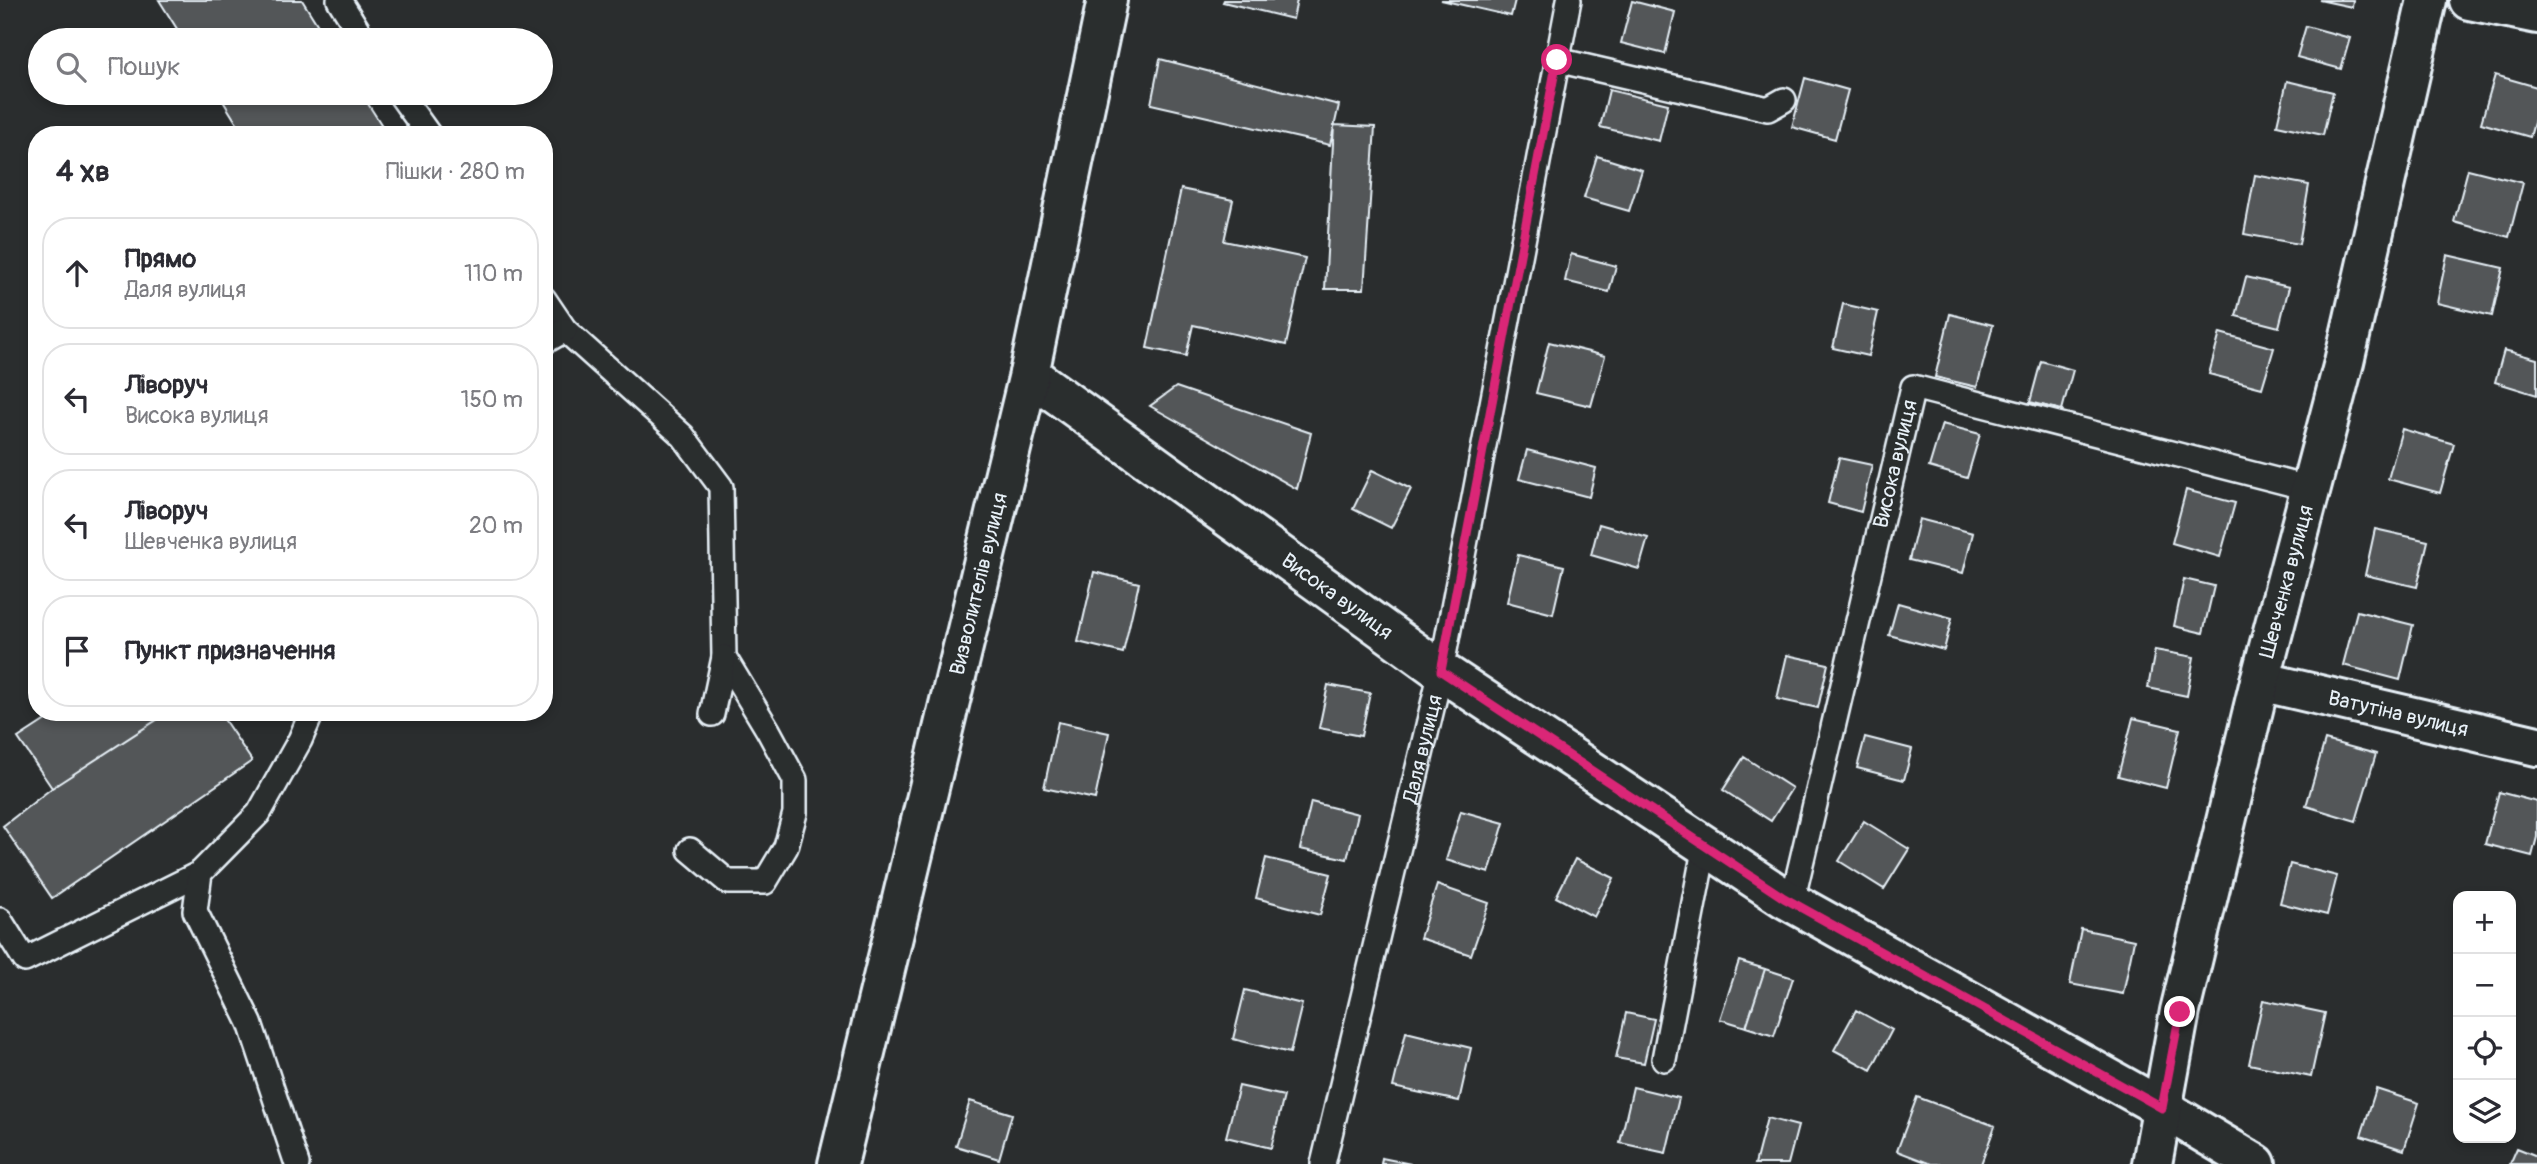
<!DOCTYPE html>
<html lang="uk">
<meta charset="utf-8">
<style>
body{margin:0;font-family:Pangolin,sans-serif;background:#f2f2f3;color:#2b2b33}
.controls{position:absolute;right:21px;bottom:21px;display:grid;overflow:hidden;border-radius:14px;box-shadow:0 4px 10px #0003}
.controls button{width:63px;height:63px;display:grid;place-items:center;padding:0;border:0;border-bottom:2px solid #e1e1e2;background:#fff;color:#2b2b33;font:35px sans-serif}
.stop{position:absolute;width:21px;height:21px;margin:-16px;border:5px solid #db2777;border-radius:50%;background:#fff}
.stop.end{background:#db2777;border-color:#fff;box-shadow:0 2px 7px #0008}
.list{margin:0;padding:0;list-style:none}
h2{display:flex;justify-content:space-between;align-items:center;height:91px;margin:0;padding:0 28px;font-size:30px}
h2 small{font-size:23px;font-weight:400;color:#7c7c81}
.list li{display:grid;grid-template-columns:46px 1fr auto;gap:21px;align-items:center;box-sizing:border-box;height:112px;margin:0 14px 14px;padding:0 14px;border:2px solid #e1e1e2;border-radius:28px}
.list b{display:block;font-size:26px;white-space:nowrap}
.list p{margin:0;font-size:23px;white-space:nowrap;color:#7c7c81}
.list em{font-size:23px;font-style:normal;color:#7c7c81}
.icon{flex:none;width:38px;height:38px;fill:none;stroke:currentColor;stroke-width:2;stroke-linecap:round;stroke-linejoin:round}
.map{position:relative;flex:none;width:2537px;height:1164px;overflow:hidden}
.search{position:absolute;background:#fff;box-shadow:0 4px 10px #0003;left:28px;top:28px;width:525px;height:77px;display:flex;align-items:center;gap:18px;box-sizing:border-box;padding:0 24px;border-radius:38px;color:#7c7c81;font-size:26px}
.panel{position:absolute;background:#fff;box-shadow:0 4px 10px #0003;left:28px;top:126px;width:525px;height:595px;border-radius:28px}
.map>svg:first-child{display:block}
.building{fill:#535759;stroke:#e8f1f8;stroke-width:2}
.lines{fill:none;stroke-linecap:round;stroke-linejoin:round}
.service-casing{stroke:#e8f1f8;stroke-width:28}
.minor-casing{stroke:#e8f1f8;stroke-width:44}
.tertiary-casing{stroke:#e8f1f8;stroke-width:44}
.service{stroke:#2a2d2e;stroke-width:23}
.minor{stroke:#2a2d2e;stroke-width:38}
.tertiary{stroke:#2a2d2e;stroke-width:38}
.route{stroke:#db2777;stroke-width:9}
.labels{text-anchor:middle;dominant-baseline:central;stroke-width:6;stroke-linejoin:round;paint-order:stroke}
.street-label{font-size:21px;fill:#e8f1f8;stroke:#2a2d2e}
</style>
<div class="map">
<svg width="2537" height="1164" viewBox="0 0 2537 1164">
<rect width="100%" height="100%" fill="#2a2d2e"/>
<filter id="ink" filterUnits="userSpaceOnUse"><feTurbulence type="fractalNoise" baseFrequency=".0143" numOctaves="2"/><feDisplacementMap in="SourceGraphic" scale="14" xChannelSelector="R" yChannelSelector="G"/><feConvolveMatrix kernelMatrix="1 2 1 2 8 2 1 2 1" color-interpolation-filters="sRGB"/></filter>
<g filter="url(#ink)">
<path class="building" d="M159 0H302L327 40H184Z
M1224 0H1297L1293 19 1223 2Z
M1441 0H1515L1511 16Z
M2319 0H2353L2352 7Z
M1632 1 1675 12 1665 54 1621 43Z
M2306 26 2350 38 2341 69 2297 57Z
M1160 59 1339 105 1330 145 1151 104Z
M2495 75 2537 87V112L2530 137 2481 123Z
M1805 78 1848 90 1835 139 1792 127Z
M2287 81 2333 92 2323 135 2277 125Z
M1609 90 1668 104 1659 141 1600 127Z
M218 93H361L388 135H244Z
M1334 125 1375 127 1364 289H1325Z
M1597 156 1642 170 1629 211 1584 198Z
M2468 169 2523 183 2509 237 2454 222Z
M2255 175 2309 185 2299 244 2244 234Z
M1181 189 1233 200 1224 241 1305 258 1286 345 1193 325 1186 356 1147 348Z
M1571 254 1616 266 1609 292 1565 281Z
M2447 255 2503 268 2492 316 2437 303Z
M2246 277 2289 287 2279 327 2236 316Z
M1843 304 1878 312 1868 356 1833 348Z
M1950 314 1993 325 1977 387 1935 377Z
M2220 333 2274 348 2262 388 2209 374Z
M1549 342 1605 356 1591 406 1536 393Z
M2504 350 2537 359V395L2495 382Z
M2041 361 2073 370 2062 410 2030 402Z
M1176 387 1311 433 1297 489 1150 406Z
M1942 424 1980 434 1967 478 1929 467Z
M2402 429 2454 444 2440 493 2388 479Z
M1527 450 1596 468 1589 497 1519 479Z
M1839 458 1872 465 1861 512 1828 503Z
M1372 470 1411 489 1391 528 1353 509Z
M2186 490 2235 503 2220 557 2172 543Z
M1919 519 1973 533 1963 573 1909 560Z
M1599 524 1648 538 1639 569 1591 555Z
M2375 529 2428 541 2417 587 2365 575Z
M1518 555 1564 566 1553 614 1507 602Z
M1094 572 1139 583 1123 653 1078 642Z
M2184 579 2214 586 2203 633 2174 626Z
M1898 603 1952 618 1944 650 1889 635Z
M2357 611 2413 625 2400 680 2343 665Z
M2155 650 2194 657 2187 696 2148 688Z
M1787 655 1828 664 1818 708 1777 699Z
M1328 685 1370 693 1361 736 1319 728Z
M58 712H169L52 788 18 738Z
M169 712H219L252 761 52 898 3 826 52 788Z
M2133 718 2180 729 2166 788 2118 776Z
M1058 722 1109 733 1095 799 1044 788Z
M1865 737 1912 749 1904 780 1857 768Z
M2325 740 2376 754 2356 821 2306 806Z
M1744 757 1792 788 1771 821 1723 790Z
M2499 792 2537 802V837L2532 856 2485 844Z
M1311 802 1358 814 1347 859 1300 849Z
M1461 811 1504 823 1489 873 1446 860Z
M1864 821 1909 849 1884 889 1839 861Z
M1266 858 1331 874 1320 915 1256 898Z
M1575 859 1614 878 1594 917 1556 897Z
M2290 864 2337 876 2327 915 2280 903Z
M1437 885 1489 903 1471 955 1420 938Z
M2081 929 2134 940 2123 994 2070 984Z
M1739 961 1765 969 1746 1027 1720 1019Z
M1765 969 1793 978 1774 1036 1746 1027Z
M1245 990 1302 1004 1290 1053 1233 1039Z
M2263 1000 2325 1013 2311 1077 2249 1064Z
M1856 1010 1892 1030 1871 1070 1834 1050Z
M1626 1013 1654 1019 1644 1063 1616 1058Z
M1406 1032 1471 1048 1459 1101 1393 1087Z
M1239 1086 1284 1096 1271 1148 1226 1137Z
M1633 1087 1679 1098 1666 1153 1620 1143Z
M2376 1089 2419 1103 2404 1150 2361 1136Z
M1917 1097 1995 1126 1981 1164H1931L1897 1151Z
M970 1101 1012 1114 999 1159 956 1146Z
M1767 1118 1798 1126 1788 1164H1755Z
M2517 1148 2537 1156V1164H2510Z
M1382 1158 1411 1164H1381Z"/>
<g class="lines">
<g class="service-casing">
<g id="service">
<path d="M339 0 364 40"/>
<path d="M1557 60 1768 109 1784 100"/>
<path d="M399 93 429 135"/>
<path d="M544 299 565 330 683 436 721 487 724 657 768 730 795 780V813L786 847 765 882H728L690 850"/>
<path d="M544 342 565 330"/>
<path d="M712 714 724 657"/>
<path id="s1" d="M1792 902 1913 387 2311 489"/>
<path d="M0 920 25 960 200 873"/>
<path d="M1664 1059 1705 845"/>
<path d="M297 1164 250 1023 195 911 200 873 259 813 300 740 312 712"/>
<path id="s2" d="M1323 1164 1441 671 1569 0"/>
</g>
</g>
<g class="minor-casing">
<g id="minor">
<path d="M2469 0 2537 14"/>
<path id="s3" d="M1029 374 1441 671 1784 898 2162 1108 2256 1164"/>
<path id="s4" d="M2260 681 2537 746"/>
<path id="s5" d="M2152 1164 2180 1011 2260 681 2344 362 2427 0"/>
</g>
</g>
<g class="tertiary-casing">
<g id="tertiary">
<path id="s6" d="M838 1164 1029 374 1107 0"/>
</g>
</g>
<use href="#service" class="service"/>
<use href="#minor" class="minor"/>
<use href="#tertiary" class="tertiary"/>
</g>
</g>
<g class="lines" filter="url(#ink)">
<path class="route" d="M1557 60 1441 671 1784 898 2162 1108 2180 1012"/>
</g>
<g class="labels">
<g class="street-label">
<text stroke="none"><textPath href="#s1" startOffset="450">Висока вулиця</textPath></text>
<text stroke="none"><textPath href="#s5" startOffset="598">Шевченка вулиця</textPath></text>
<text stroke="none"><textPath href="#s6" startOffset="597">Визволителів вулиця</textPath></text>
<text stroke="none"><textPath href="#s3" startOffset="380">Висока вулиця</textPath></text>
<text stroke="none"><textPath href="#s4" startOffset="142">Ватутіна вулиця</textPath></text>
<text stroke="none"><textPath href="#s2" startOffset="427">Даля вулиця</textPath></text>
</g>
</g>
</svg>
<div class="controls">
<button>+</button>
<button>−</button>
<button><svg class="icon" aria-label="locate" viewBox="0 0 24 24"><circle cx="12" cy="12" r="6"/><path d="M12 2v4M12 18v4M2 12h4M18 12h4"/></svg></button>
<button><svg class="icon" aria-label="layers" viewBox="0 0 24 24"><path d="M12 4l9 5-9 5-9-5zM3 14l9 5 9-5"/></svg></button>
</div>
<div class="stop" style="left:1557px;top:60px"></div>
<div class="stop end" style="left:2180px;top:1012px"></div>
<div class="search"><svg class="icon" aria-label="search" viewBox="0 0 24 24"><circle cx="10" cy="10" r="6"/><path d="M15 15l6 6"/></svg>Пошук</div>
<section class="panel">
<h2>4 хв<small>Пішки · 280 m</small></h2>
<ul class="list">
<li><svg class="icon" aria-label="ahead" viewBox="0 0 24 24"><path d="M12 20V5M6 11l6-6 6 6"/></svg><div><b>Прямо</b><p>Даля вулиця</p></div><em>110 m</em></li>
<li><svg class="icon" aria-label="left" viewBox="0 0 24 24"><path d="M17 20v-9H6M10 6l-5 5 5 5"/></svg><div><b>Ліворуч</b><p>Висока вулиця</p></div><em>150 m</em></li>
<li><svg class="icon" aria-label="left" viewBox="0 0 24 24"><path d="M17 20v-9H6M10 6l-5 5 5 5"/></svg><div><b>Ліворуч</b><p>Шевченка вулиця</p></div><em>20 m</em></li>
<li><svg class="icon" aria-label="arrive" viewBox="0 0 24 24"><path d="M6 21V4h12l-3 4 3 4H6"/></svg><div><b>Пункт призначення</b></div></li>
</ul>
</section>
</div>
